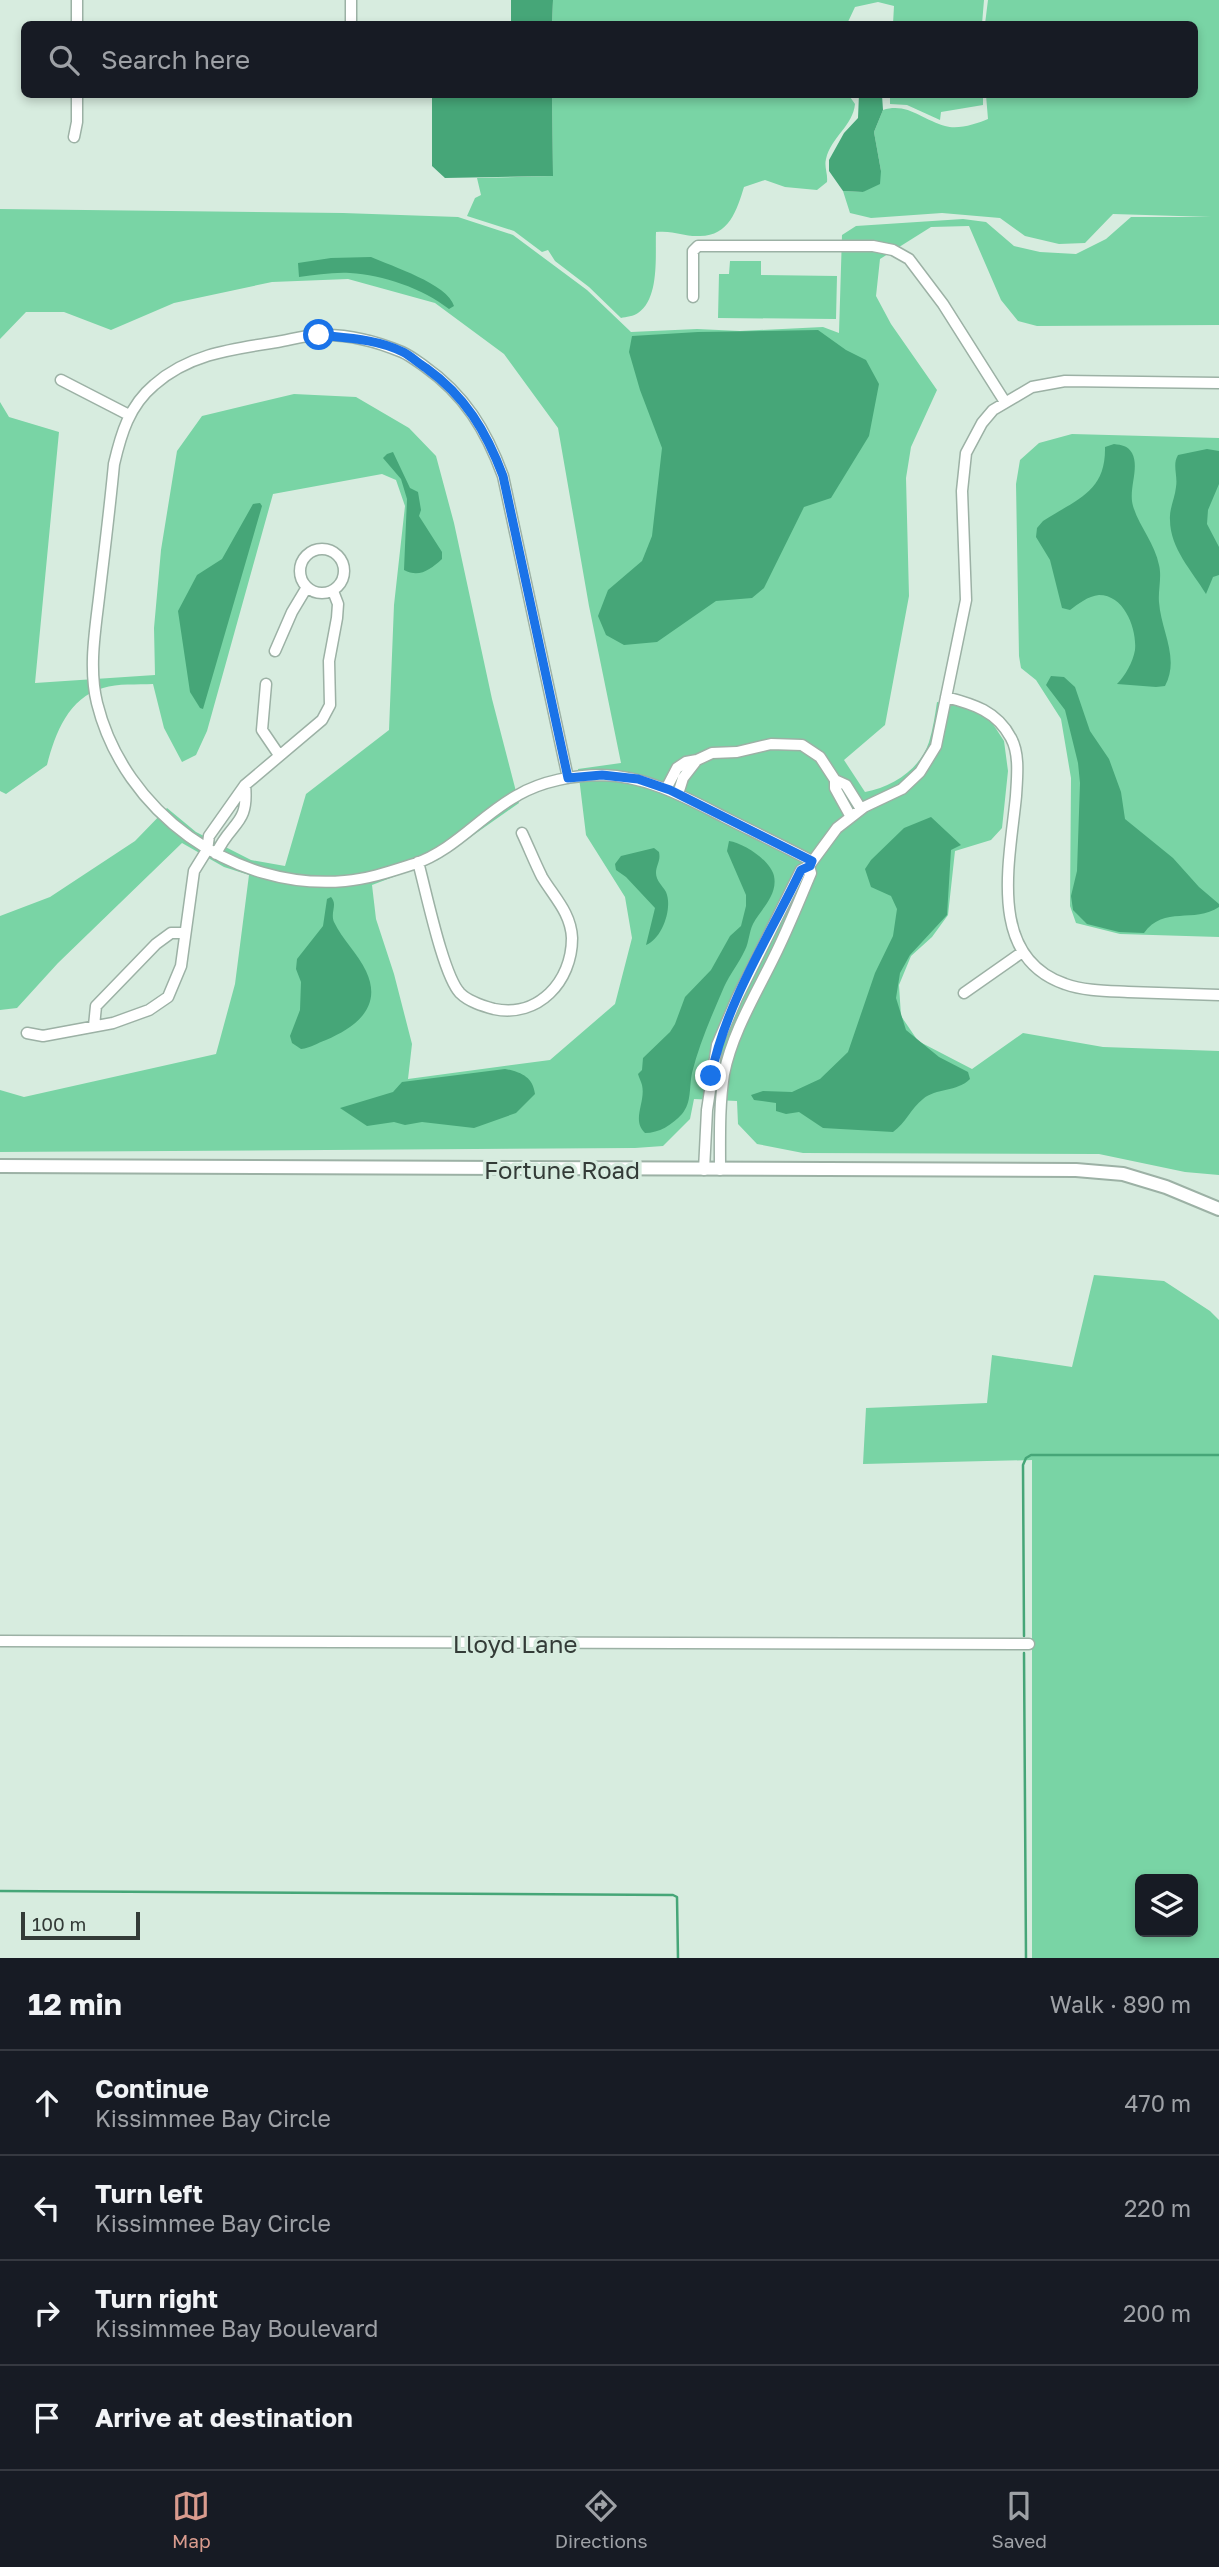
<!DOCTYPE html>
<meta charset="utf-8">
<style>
body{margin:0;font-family:"Golos Text",sans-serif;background:#242831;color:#f1f3f6}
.controls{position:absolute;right:21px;bottom:21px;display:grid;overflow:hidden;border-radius:10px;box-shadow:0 4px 10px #0003}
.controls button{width:63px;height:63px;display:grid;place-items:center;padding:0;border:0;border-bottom:2px solid #363941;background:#171b24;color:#f1f3f6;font:35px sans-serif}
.scale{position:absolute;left:21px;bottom:18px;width:119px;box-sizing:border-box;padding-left:7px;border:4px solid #333b37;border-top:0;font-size:19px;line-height:24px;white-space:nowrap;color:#333b37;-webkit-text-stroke:5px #d7ecdf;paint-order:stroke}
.stop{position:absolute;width:21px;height:21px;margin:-16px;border:5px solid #1a73e8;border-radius:50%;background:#fff}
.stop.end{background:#1a73e8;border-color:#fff;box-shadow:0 2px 7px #0008}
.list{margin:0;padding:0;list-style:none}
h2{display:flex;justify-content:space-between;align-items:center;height:91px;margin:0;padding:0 28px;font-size:30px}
h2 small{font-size:23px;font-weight:400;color:#9ea1a6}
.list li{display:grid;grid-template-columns:46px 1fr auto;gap:21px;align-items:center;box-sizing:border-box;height:105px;padding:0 28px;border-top:2px solid #363941}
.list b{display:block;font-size:26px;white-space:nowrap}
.list p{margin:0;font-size:23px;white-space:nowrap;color:#9ea1a6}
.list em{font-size:23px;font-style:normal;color:#9ea1a6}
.icon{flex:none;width:38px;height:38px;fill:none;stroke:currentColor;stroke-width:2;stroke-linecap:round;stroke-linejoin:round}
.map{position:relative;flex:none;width:1219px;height:1958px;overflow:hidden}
.search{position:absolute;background:#171b24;box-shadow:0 4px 10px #0003;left:21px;right:21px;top:21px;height:77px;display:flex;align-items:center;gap:18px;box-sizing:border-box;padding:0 24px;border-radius:10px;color:#9ea1a6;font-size:26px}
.sheet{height:511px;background:#171b24}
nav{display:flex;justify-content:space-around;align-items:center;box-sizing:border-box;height:98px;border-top:2px solid #363941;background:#171b24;font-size:19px;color:#9ea1a6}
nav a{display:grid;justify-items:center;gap:4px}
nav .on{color:#d99b8e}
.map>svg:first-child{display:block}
.green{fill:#79d4a5;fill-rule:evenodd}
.water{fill:#46a678}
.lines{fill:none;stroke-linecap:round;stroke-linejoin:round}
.stream{stroke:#46a678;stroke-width:2.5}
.minor-casing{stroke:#9cb1a5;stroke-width:13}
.tertiary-casing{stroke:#9cb1a5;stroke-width:16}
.minor{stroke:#fff;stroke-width:10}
.tertiary{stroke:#fff;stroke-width:12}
.route{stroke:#1a73e8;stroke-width:9}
.labels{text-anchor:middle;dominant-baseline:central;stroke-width:7;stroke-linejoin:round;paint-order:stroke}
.street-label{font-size:24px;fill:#333b37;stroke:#d7ecdf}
</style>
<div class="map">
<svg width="1219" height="1958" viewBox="0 0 1219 1958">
<rect width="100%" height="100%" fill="#d7ecdf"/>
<path class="green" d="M553 0H984L982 24H893L894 6 878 2 855 7 847 24H552Z
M988 0H1219V325L1037 326 1018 321 1001 300 969 226 931 227 880 259 876 296 891 324 937 390 911 447 906 478 909 596 885 725 844 760 865 792C893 787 920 769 929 742 933 729 935 715 937 702L962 706 989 718 1004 741 1008 771 1002 828 991 840 955 851 948 915 932 937 911 956 899 985 901 1016 918 1041 972 1069 1023 1033 1103 1047 1219 1051V1175L1185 1172 1099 1154 803 1153 757 1144 738 1124 737 1101 694 1099 690 1119 663 1146 635 1148 0 1152V1090L24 1097 216 1054 235 984 249 875 224 867 182 843 58 963 17 1008 0 1010V916L50 897 135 841 167 808 196 832 251 860 285 866 306 794 389 730 394 605 405 506 396 480 382 474 273 494 207 731 196 755 182 762 164 728 153 684C137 685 118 683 103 688 68 698 55 734 47 765L6 794 0 791V402L9 417 59 432 35 683 155 675 154 628 161 550 177 451 202 416 294 394 356 397 409 428 436 456 454 523 492 699 519 803 438 860 372 885 376 919 394 974 412 1044 408 1079 550 1060 615 1004 632 938 625 897 586 835 578 769 621 763 589 606 558 428 504 354 435 303 348 279 272 282 174 303 111 330 64 312H26L0 339V209L343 213 458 217 513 235 587 290 631 332 697 329 740 331 823 327 839 333 842 235 856 226 963 219 986 222 1014 246 1040 252 1076 254 1106 239 1131 217H1211L1113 214 1085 243 1059 244 1025 236 1000 218 942 213 871 218 850 213 843 191 863 192 881 171 874 132 883 110C907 102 923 120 945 126 958 130 976 124 988 119L986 95 1194 94V24H985Z
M848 94 855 104C853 126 831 137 826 159 824 167 828 174 827 182L817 190 785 187 765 180 744 187C737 210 729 236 700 236 684 237 675 230 656 232 655 255 660 298 638 313 634 316 626 317 621 318L589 287 555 261 548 250 542 252 514 231 467 216 475 198 481 195 477 178 553 176 552 95Z
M983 95V105L941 112 940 120 907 105 890 104V95Z
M730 261H761V275L837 276 836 319 718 318 719 274H729Z
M1072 434 1219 438V937L1120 934 1076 923 1070 906 1071 778 1061 719 1036 680 1021 668 1019 656 1016 484 1020 460 1039 443Z
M1094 1275 1164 1281 1210 1311 1219 1320V1958H1032V1460L863 1464 866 1408 987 1403 992 1355 1072 1367ZM1140 1879H1193V1932H1140Z"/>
<path class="water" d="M511 0H553L552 24H511Z
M859 94 882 95 883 110 874 132 881 171 880 184 863 192 843 191 829 171V160L844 133 858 118Z
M432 95H552L553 176 445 178 432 166Z
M371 257C391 266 448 284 454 306L449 309C422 288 383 275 350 273 333 272 316 275 299 277L298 263 331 258Z
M818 330 846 350 866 360 879 384 869 436 831 498 804 507 764 588 752 598 716 601 657 642 624 645 606 635 598 616 608 590 642 561 652 536 662 448 640 390 629 352 632 336 698 332Z
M1114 444C1122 445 1128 446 1132 453 1140 468 1128 489 1133 506 1139 526 1155 544 1159 565 1162 577 1158 590 1159 602 1161 631 1180 658 1165 686L1156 687 1117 684C1125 676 1133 662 1135 650 1137 630 1125 595 1099 595 1088 596 1078 604 1070 610L1062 608 1050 560 1036 537 1037 528 1043 521C1077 499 1106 492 1105 447Z
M1207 449 1219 451V484L1208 510 1207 524 1219 547V575L1213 577 1206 594C1192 571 1170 548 1170 520 1169 509 1175 498 1176 487 1178 475 1172 465 1178 455Z
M393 452 410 488 418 492 421 510 419 516 442 552V559C430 570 419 578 404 570L407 499 401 479 383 458 387 454Z
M260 503 262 506 203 709 200 708 190 692 178 611 197 575 222 559 253 504Z
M1051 676 1064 677 1075 687 1090 731 1109 759 1121 792 1125 819 1173 858 1199 887 1219 904V907C1194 924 1164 905 1144 933L1119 932 1087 924 1073 910 1071 896 1077 871 1080 783 1078 763 1065 710 1046 685Z
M931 817 961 845 951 850 947 915 910 955 900 973 896 998 906 1030 939 1057 968 1072 970 1079C957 1092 936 1088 923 1099 911 1108 906 1123 893 1132L823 1128 799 1112 786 1114 776 1111V1103L754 1100 751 1095 763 1091 792 1092 820 1079 848 1052 875 973 893 936 897 909 891 896 871 887 865 869 871 860 904 828Z
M729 841C744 843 771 861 774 876 778 895 761 909 753 924 749 932 749 942 745 950 739 963 730 974 724 987 712 1015 699 1044 692 1073 689 1087 692 1102 682 1114 672 1125 659 1133 645 1133 631 1120 646 1102 642 1085 641 1081 639 1078 638 1074L642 1070 643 1058 670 1032 675 1024 685 997 711 970 730 936 741 926 746 906V895L727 851Z
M654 848 659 852C661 861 656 865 656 873 656 881 663 886 666 892 673 908 662 939 646 945L655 908 626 877 616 870 615 864 621 856Z
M331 897C338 905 330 912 334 922 342 939 358 954 366 971 383 1007 356 1027 326 1040 317 1043 311 1048 301 1049L292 1043 290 1036 300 1010 301 982 296 969 297 959 323 926 327 899Z
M505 1069C521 1072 533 1077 535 1094L516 1113 474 1128 422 1122 405 1125 394 1122 367 1126 340 1108 393 1092 402 1082Z"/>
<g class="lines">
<path class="stream" d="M1024 1636 1023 1465 1026 1458 1031 1455H1219
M1024 1653 1026 1958
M0 1891 673 1895 677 1897 678 1958"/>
<g class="minor-casing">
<path id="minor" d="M77 0V24
M351 0V24
M74 137 77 122V94
M693 297V251L698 246H873L893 250 909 259 943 304 1005 402
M61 380 129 415
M300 571a22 22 0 1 1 44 0a22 22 0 1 1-44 0Z
M275 651 292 612 307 587
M266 684 262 730 279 755
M946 697C973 704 997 711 1011 738 1020 754 1017 778 1016 796 1010 860 986 957 1065 984 1084 991 1108 991 1128 992 1158 993 1189 994 1219 995
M568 778 503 476C486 430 465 395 424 366 417 361 409 355 402 352 376 341 346 334 319 335 305 335 290 340 277 342 232 349 189 354 154 385 129 406 121 434 114 464 110 506 105 547 100 589 96 626 88 666 97 703 124 812 233 891 345 881 369 879 392 871 414 864 455 850 481 815 518 795 542 781 574 775 602 775 647 776 685 797 724 817 754 832 783 846 812 861
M835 780 846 785 861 809
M666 789 677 768 686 762 697 760 712 753 737 752 771 744 802 745 820 757 835 780V788L851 817
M678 794 683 778 697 760
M216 854C231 821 249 826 245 785
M418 862C426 891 443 975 460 993 469 1002 483 1006 494 1009 538 1018 572 982 572 938 571 913 554 897 542 877 535 863 529 848 522 833
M964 993 1021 953
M94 1026 96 1006 156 944 171 933H185
M27 1033 43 1036 113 1023 149 1010 168 997 181 966 194 871 207 850 209 836 245 785 322 720 330 705 329 661 337 618 338 604 333 591
M704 1170 707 1110 717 1045 737 998 801 870 809 866
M720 1170C720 1138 719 1106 724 1074 732 1033 756 994 774 957 788 929 799 901 811 873L809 866 837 828 864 807 902 789 920 772 936 746 966 600 962 491 966 453 982 423 993 410 1032 387 1065 381 1219 383
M0 1641 1029 1644"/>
</g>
<g class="tertiary-casing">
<path id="tertiary" d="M0 1166 1076 1170 1123 1174 1166 1187 1219 1209"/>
</g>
<use href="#minor" class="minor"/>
<use href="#tertiary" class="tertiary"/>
</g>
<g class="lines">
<path class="route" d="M319 335C347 338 377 339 403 352 411 356 418 363 426 368 465 396 486 431 503 476L568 778 602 775 638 779 670 790 812 861 810 866 801 870C769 937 726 1002 711 1076"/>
</g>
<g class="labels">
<g class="street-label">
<text x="562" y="1169">Fortune Road</text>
<text x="515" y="1643">Lloyd Lane</text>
</g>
</g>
</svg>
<div class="controls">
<button><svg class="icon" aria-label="layers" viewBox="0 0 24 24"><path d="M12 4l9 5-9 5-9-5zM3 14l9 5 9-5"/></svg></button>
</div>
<div class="scale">100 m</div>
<div class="stop" style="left:319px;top:335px"></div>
<div class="stop end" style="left:711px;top:1076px"></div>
<div class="search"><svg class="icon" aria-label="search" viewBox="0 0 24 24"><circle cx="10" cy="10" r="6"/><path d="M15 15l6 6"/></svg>Search here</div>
</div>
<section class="sheet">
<h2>12 min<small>Walk · 890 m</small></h2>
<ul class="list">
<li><svg class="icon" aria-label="ahead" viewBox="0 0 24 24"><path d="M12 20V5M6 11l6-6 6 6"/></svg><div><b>Continue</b><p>Kissimmee Bay Circle</p></div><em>470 m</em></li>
<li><svg class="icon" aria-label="left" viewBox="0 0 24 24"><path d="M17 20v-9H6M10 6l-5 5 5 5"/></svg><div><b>Turn left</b><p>Kissimmee Bay Circle</p></div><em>220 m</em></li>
<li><svg class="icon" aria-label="right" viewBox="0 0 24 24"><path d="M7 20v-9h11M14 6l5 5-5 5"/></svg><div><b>Turn right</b><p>Kissimmee Bay Boulevard</p></div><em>200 m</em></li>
<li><svg class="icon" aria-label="arrive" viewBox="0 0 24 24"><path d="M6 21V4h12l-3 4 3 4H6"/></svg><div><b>Arrive at destination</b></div></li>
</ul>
</section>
<nav>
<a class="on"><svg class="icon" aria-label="map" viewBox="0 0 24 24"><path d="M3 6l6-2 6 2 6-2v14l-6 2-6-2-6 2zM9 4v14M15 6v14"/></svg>Map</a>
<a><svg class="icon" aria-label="directions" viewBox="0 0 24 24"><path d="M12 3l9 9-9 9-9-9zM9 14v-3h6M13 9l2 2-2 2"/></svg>Directions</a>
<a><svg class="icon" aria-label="saved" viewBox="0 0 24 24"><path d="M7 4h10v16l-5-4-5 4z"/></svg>Saved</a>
</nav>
